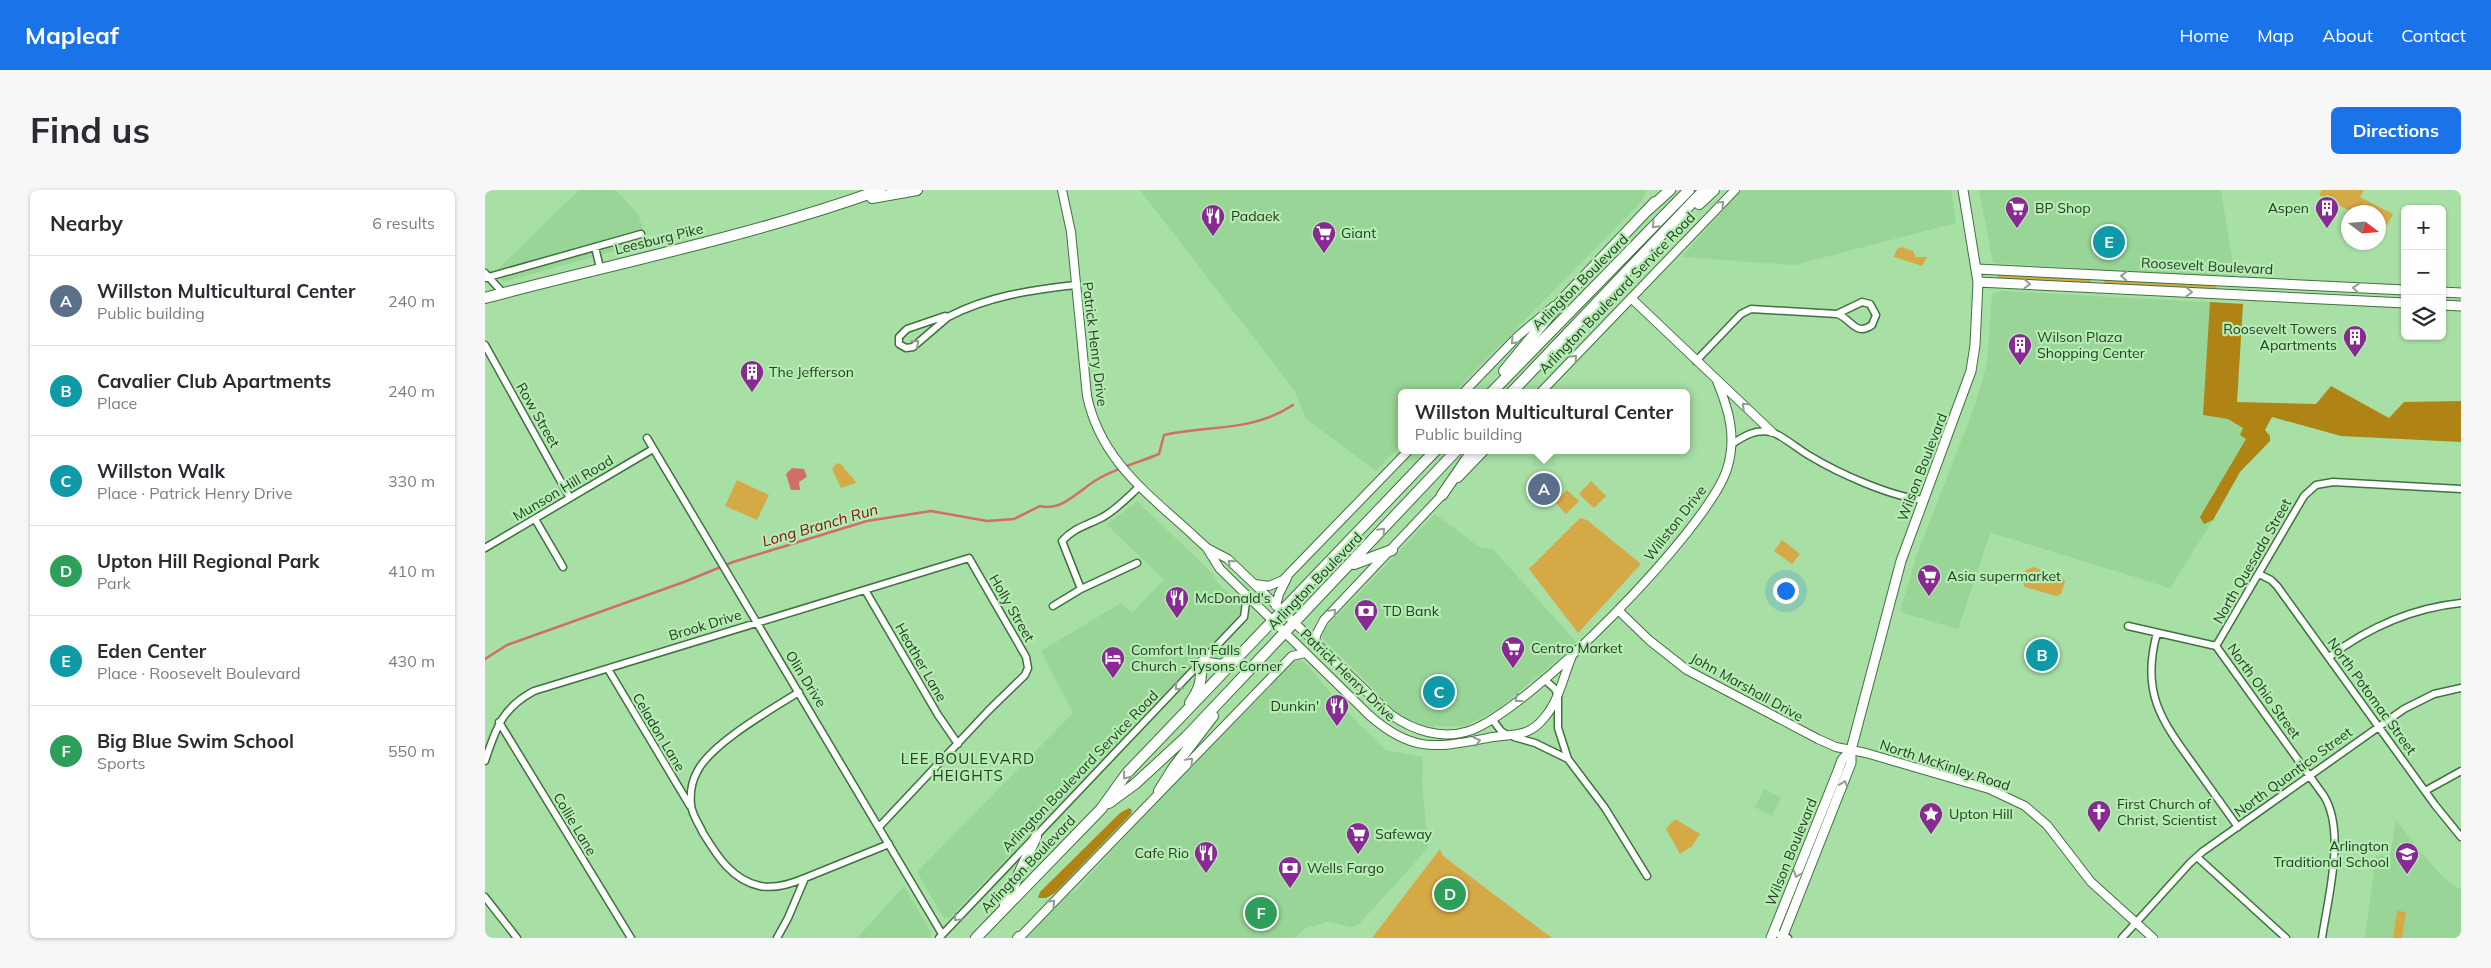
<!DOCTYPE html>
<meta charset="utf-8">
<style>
body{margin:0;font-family:Mulish,sans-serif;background:#f7f7f7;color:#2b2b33}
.controls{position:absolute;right:15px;top:15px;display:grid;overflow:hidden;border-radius:8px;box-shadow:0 1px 4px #0004}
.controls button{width:45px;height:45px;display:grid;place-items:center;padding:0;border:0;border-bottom:1px solid #e1e1e2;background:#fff;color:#2b2b33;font:25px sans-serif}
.compass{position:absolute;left:1856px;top:15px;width:45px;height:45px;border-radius:50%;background:#fff;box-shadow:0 1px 4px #0004;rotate:106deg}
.you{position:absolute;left:1300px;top:400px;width:18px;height:18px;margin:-12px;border:4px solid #fff;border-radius:50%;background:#1a73e8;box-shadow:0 0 0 8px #1a73e833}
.badge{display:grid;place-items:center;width:32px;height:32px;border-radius:50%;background:#1a73e8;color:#fff;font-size:16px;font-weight:700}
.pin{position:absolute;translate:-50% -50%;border:2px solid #fff;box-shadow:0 1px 5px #0006}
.popup{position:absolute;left:913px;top:199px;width:292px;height:65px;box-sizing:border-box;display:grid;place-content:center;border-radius:8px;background:#fff;filter:drop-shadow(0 1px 4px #0005);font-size:16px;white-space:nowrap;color:#7c7c81}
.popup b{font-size:19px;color:#2b2b33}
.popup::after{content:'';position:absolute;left:50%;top:100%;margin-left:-10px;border:10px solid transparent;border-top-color:#fff}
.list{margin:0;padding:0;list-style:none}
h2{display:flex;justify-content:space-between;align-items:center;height:65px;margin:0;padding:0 20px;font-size:21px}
h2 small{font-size:16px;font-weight:400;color:#7c7c81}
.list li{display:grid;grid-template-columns:32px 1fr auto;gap:15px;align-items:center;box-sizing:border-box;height:90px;padding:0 20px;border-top:1px solid #e1e1e2}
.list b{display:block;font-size:19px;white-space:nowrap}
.list p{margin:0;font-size:16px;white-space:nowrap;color:#7c7c81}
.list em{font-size:16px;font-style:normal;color:#7c7c81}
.icon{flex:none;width:28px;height:28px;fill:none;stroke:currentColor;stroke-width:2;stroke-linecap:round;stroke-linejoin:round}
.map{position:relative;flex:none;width:1976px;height:748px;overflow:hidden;border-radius:8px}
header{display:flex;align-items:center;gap:30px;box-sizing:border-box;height:70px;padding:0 25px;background:#1a73e8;color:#fff}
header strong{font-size:24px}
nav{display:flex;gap:28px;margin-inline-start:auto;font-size:18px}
.intro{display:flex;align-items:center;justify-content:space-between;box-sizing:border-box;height:120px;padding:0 30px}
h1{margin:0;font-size:35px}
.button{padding:12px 22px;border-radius:8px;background:#1a73e8;color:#fff;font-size:18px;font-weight:700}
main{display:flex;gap:30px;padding:0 30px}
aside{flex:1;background:#fff;border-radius:8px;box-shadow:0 1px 4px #0004}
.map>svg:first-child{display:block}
.built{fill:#98d596}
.green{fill:#d6a947}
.forest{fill:#b08414}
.water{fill:#d16e69}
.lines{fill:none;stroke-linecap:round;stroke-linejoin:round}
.stream{stroke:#d16e69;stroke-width:2.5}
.minor-casing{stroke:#3f723f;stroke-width:9}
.tertiary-casing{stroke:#3f723f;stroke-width:10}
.secondary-casing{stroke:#3f723f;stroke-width:11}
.primary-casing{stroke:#3f723f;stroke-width:12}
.trunk-casing{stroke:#3f723f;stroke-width:12}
.minor{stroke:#fff;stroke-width:6}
.tertiary{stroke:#fff;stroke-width:8}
.secondary{stroke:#fff;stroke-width:9}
.primary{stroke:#fff;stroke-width:10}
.trunk{stroke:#fff;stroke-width:10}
.oneway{stroke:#929e92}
.labels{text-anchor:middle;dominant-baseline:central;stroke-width:4.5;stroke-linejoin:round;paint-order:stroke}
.poi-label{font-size:14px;fill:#263c25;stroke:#b4ecb2;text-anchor:start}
.street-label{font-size:14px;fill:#263c25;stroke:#b4ecb2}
.water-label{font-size:15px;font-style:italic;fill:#890a19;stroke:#b4ecb2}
.neighbourhood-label{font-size:15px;letter-spacing:1px;fill:#263c25;stroke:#b4ecb2}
</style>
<header>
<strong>Mapleaf</strong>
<nav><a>Home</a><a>Map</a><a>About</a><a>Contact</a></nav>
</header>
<div class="intro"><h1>Find us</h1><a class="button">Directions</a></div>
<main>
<aside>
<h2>Nearby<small>6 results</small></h2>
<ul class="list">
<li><span class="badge" style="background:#5c6f8a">A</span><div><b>Willston Multicultural Center</b><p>Public building</p></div><em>240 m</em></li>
<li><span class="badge" style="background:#0f9aa8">B</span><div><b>Cavalier Club Apartments</b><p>Place</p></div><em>240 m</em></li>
<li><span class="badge" style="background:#0f9aa8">C</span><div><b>Willston Walk</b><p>Place · Patrick Henry Drive</p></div><em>330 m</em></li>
<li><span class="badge" style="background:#2e9e5b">D</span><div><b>Upton Hill Regional Park</b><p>Park</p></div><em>410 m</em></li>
<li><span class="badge" style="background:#0f9aa8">E</span><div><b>Eden Center</b><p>Place · Roosevelt Boulevard</p></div><em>430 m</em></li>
<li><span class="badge" style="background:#2e9e5b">F</span><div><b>Big Blue Swim School</b><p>Sports</p></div><em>550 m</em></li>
</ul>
</aside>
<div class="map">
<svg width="1976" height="748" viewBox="0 0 1976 748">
<rect width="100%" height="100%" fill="#a7dfa5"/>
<path class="built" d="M94 0H131L153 24 162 52 18 92 10 82Z
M655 0H1162L1157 11 968 203H916V255L891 281 821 229 810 201Z
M1256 0H1466L1471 33 1309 75 1197 67Z
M1494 0H1736L1750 87 1508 73Z
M1516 101 1758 114 1751 222 1787 224 1728 330 1685 398 1488 337 1505 343 1473 439 1415 422 1431 367 1489 218 1502 174 1507 103Z
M652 311 728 384 732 392 756 415V424L464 728 458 727 432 682 588 523 556 461 636 413 647 423 679 390 622 335Z
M950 324 994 357 1008 359 1092 453 1012 520 980 536H942L927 532 913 524 898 512 887 497 834 445Z
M813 468 820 473 867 527 901 560 938 567 937 591 943 658 874 734 867 737 843 732 821 738 810 748H541L584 703 590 702 661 623 796 482Z
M1279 599 1296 608 1287 626 1270 617Z
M1911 630 1940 667 1962 691 1976 700V748H1880L1891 665 1905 666Z
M419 696 447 744 444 748H372Z"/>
<path class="green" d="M1837 0H1879L1875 7 1908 24 1899 40 1894 37V22H1867L1834 5Z
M1416 57 1428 61 1431 67H1442L1437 76 1409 67 1412 59Z
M1513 84 1606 88V94L1513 88Z
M1620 90 1730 95 1732 97 1730 99 1620 94 1618 92Z
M352 273 357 275C361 282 367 285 371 293L356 298 347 279Z
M252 290 284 305 272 330 240 316Z
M1106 291 1121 306 1109 318 1094 304Z
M1082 300 1094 311 1081 324 1070 312Z
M1095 328 1102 330 1156 374 1093 443 1044 379Z
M1297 350 1315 364 1307 374 1289 361Z
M1548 377 1577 387 1580 391 1576 404 1571 406 1540 397 1537 392 1541 380Z
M1190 629 1215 644 1207 656 1195 664 1181 639Z
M955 659 958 666 1067 748H887Z
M1912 721 1921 722 1917 748H1908Z"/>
<path class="forest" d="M1725 112 1758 114 1752 212 1831 214 1846 196 1904 228 1919 212 1976 211V252L1856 246 1787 227 1780 240 1785 246V251L1755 282 1728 330 1719 334 1715 327 1761 249 1755 245 1758 238 1743 229 1718 225Z
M644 618 647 620 646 624 570 703 561 708H553L555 702 635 623Z"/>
<path class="water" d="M307 278 319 279 322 287 314 292 315 300H306L301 284Z"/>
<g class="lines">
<path class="stream" d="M0 469 22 455 199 392 248 372 382 331 446 321 502 331 529 329 555 316C577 322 595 299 613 289 632 278 655 272 674 264L679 245C724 235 768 242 808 215"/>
<g class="minor-casing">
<path id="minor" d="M110 57 115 78
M0 83 18 103
M0 88 156 44
M463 127 428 157 421 158 414 154V147L422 139 460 126 463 127C503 106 546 100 590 95
M0 155 85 308
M1211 171 1256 124 1266 119 1352 124 1377 112 1385 114 1391 125 1387 135C1370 147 1366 128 1352 124
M162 248 457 744
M1247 254C1259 246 1270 239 1286 242 1296 244 1315 261 1325 266 1353 283 1406 307 1439 310
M50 329 78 377
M0 358 168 259
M1774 384 1786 390 1792 396 1950 615 1976 647
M596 399 577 351C590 337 603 335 618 327 632 319 643 307 655 296
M380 400 453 525 473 554
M568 416 596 399 652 373
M1643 436 1731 456 1839 606C1861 642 1843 707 1837 748
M1672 443C1656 501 1675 529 1708 574 1723 595 1738 616 1753 637
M1731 456 1819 306 1831 295 1848 292 1976 299
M1844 467C1884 437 1927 418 1976 413
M123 479 205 616
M1059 489 1070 499 1073 506V538L1083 569 1120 618 1162 686
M314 502C287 519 225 554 212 582 207 591 205 604 206 615 207 625 214 634 218 643 232 666 247 690 275 696 290 699 306 694 320 688
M1007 529 1016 541 1022 545
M14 532 146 748
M1029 547 1050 553 1083 569
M0 571C11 538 17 518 49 501L484 368 541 467 543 478 540 485 504 520 394 637
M1940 601 1976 581
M1712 667 1801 748
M0 707 32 748
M1288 742 1303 748
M292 748 303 728 320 688 404 654
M454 748 759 427 762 405
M1637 748 1705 673 1717 662 1919 519 1949 504 1976 498"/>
</g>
<g class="tertiary-casing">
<path id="tertiary" d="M577 0 586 42 602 206C616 272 665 305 711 348L722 358 743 369 905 524C927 540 956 550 984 541 1044 521 1223 339 1242 279 1252 247 1244 220 1232 191
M1146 108 1287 242
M978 203 1033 146 1069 116
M1055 203 1250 0
M973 288 1000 260
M723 360 735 379 884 525C929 565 954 557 1008 547 1029 544 1044 547 1059 528 1074 511 1078 487 1087 466
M770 394 784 396 798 390 924 260
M791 416 794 404 802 388
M1133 420 1164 450 1202 480 1333 549 1351 557 1381 563 1504 599 1540 616 1562 635 1606 692 1668 748
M830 454 831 445 839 430 960 302
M534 748 807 466 820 463"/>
</g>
<g class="secondary-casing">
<path id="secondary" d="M1492 79 1920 100
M1493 92 1920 113
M1957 102 1976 103
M1957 115 1976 116
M1286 748 1353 581 1357 570 1366 560
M1297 748 1366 573V560L1416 371 1486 181 1490 155 1493 92 1478 0"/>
</g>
<g class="primary-casing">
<path id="primary" d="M387 8 432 0
M0 108C132 73 267 46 395 0
M1079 108 1170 12"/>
</g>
<g class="trunk-casing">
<path id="trunk" d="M1214 14 1229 0
M1164 19 1185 0
M1019 181 1079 108
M1006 203 1204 0
M1026 203 1219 0
M957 305 988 260
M869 374 907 360
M717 472 737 475 750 465
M705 513C714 500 718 490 715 474
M674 601 689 577 728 526
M624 613 650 594 701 547 972 260
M520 714 551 647
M491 748 616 619 642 583 951 260
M533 748 534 747"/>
</g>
<use href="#minor" class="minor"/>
<use href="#tertiary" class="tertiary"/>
<use href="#secondary" class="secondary"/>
<use href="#primary" class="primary"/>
<use href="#trunk" class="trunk"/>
</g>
<defs><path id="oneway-chevron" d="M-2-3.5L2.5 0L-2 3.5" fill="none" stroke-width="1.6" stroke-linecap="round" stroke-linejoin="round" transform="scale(1.25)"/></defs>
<g class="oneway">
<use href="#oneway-chevron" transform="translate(1236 14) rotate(-46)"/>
<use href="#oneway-chevron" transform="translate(1170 35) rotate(134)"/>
<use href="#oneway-chevron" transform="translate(1639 86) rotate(-177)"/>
<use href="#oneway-chevron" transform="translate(1542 94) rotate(3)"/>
<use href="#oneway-chevron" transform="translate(1871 98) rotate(-177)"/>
<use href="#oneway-chevron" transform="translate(1704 102) rotate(3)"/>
<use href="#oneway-chevron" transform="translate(1029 151) rotate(134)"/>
<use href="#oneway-chevron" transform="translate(431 153) rotate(-40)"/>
<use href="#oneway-chevron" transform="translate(1089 168) rotate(-46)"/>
<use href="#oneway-chevron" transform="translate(1260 216) rotate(-137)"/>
<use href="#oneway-chevron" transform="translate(897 341) rotate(-47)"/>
<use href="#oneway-chevron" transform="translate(746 373) rotate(-139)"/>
<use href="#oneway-chevron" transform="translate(848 422) rotate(-46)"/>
<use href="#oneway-chevron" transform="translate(693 497) rotate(133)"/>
<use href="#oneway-chevron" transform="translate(1033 509) rotate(143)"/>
<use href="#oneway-chevron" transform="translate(992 551) rotate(-14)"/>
<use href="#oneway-chevron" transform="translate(705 571) rotate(-46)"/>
<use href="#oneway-chevron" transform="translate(641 586) rotate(129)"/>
<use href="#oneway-chevron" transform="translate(1359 594) rotate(-71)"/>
<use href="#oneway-chevron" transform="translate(1312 684) rotate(111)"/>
<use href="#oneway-chevron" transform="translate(567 713) rotate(-46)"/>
<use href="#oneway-chevron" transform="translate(472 728) rotate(134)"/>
</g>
<defs>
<g id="supermarket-pin" transform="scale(1.25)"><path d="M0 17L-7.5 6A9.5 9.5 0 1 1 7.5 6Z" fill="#892993" stroke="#b4ecb2"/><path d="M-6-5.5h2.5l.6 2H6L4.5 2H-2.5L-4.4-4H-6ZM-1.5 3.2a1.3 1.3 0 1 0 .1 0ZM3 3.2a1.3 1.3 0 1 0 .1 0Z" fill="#fff"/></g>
<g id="building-pin" transform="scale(1.25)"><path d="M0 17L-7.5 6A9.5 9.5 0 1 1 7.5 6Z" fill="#892993" stroke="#b4ecb2"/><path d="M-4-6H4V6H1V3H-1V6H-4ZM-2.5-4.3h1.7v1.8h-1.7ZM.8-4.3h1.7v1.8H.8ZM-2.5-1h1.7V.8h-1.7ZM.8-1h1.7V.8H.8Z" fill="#fff"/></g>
<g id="restaurant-pin" transform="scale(1.25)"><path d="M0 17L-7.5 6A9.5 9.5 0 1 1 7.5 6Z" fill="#892993" stroke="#b4ecb2"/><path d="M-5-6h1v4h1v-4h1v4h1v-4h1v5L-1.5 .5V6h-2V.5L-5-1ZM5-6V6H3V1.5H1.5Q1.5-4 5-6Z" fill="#fff"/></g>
<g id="bank-pin" transform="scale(1.25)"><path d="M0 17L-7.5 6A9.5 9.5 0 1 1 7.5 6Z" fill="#892993" stroke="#b4ecb2"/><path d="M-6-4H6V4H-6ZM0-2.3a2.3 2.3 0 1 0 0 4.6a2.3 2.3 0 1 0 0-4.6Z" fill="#fff"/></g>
<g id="hotel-pin" transform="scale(1.25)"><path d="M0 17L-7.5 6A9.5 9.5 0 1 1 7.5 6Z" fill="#892993" stroke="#b4ecb2"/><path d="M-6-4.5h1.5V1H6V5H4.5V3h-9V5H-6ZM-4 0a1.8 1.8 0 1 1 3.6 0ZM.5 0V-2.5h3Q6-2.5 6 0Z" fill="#fff"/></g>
<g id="church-pin" transform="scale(1.25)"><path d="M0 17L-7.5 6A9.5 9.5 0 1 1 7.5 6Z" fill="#892993" stroke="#b4ecb2"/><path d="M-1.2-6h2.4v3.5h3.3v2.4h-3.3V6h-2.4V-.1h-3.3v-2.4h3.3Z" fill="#fff"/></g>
<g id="sight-pin" transform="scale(1.25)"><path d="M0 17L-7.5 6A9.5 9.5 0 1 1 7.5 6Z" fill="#892993" stroke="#b4ecb2"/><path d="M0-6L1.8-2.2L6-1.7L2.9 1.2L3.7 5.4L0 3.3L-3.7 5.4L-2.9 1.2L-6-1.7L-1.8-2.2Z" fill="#fff"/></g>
<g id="school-pin" transform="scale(1.25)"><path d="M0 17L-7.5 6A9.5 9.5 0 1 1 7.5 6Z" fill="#892993" stroke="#b4ecb2"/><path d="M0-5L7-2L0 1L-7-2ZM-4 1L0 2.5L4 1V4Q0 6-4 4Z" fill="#fff"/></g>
</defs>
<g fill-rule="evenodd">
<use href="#supermarket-pin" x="1532" y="18"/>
<use href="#building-pin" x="1842" y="18"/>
<use href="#restaurant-pin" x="728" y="26"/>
<use href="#supermarket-pin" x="839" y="43"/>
<use href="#building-pin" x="1870" y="147"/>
<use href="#building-pin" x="1535" y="155"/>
<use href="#building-pin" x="267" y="182"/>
<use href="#supermarket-pin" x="1444" y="386"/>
<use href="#restaurant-pin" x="692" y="408"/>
<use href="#bank-pin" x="881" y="421"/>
<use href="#supermarket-pin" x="1028" y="458"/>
<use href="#hotel-pin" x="628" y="468"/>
<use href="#restaurant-pin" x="852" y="516"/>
<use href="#church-pin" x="1614" y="622"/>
<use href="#sight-pin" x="1446" y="624"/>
<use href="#supermarket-pin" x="873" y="644"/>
<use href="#restaurant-pin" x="721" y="663"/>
<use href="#school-pin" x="1922" y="664"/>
<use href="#bank-pin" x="805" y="678"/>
</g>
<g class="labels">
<g class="poi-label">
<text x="1550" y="18">BP Shop</text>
<text x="1824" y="18" text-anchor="end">Aspen</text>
<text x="746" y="26">Padaek</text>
<text x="856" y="43">Giant</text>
<text x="1852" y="139" text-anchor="end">Roosevelt Towers<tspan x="1852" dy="16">Apartments</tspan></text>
<text x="1552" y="147">Wilson Plaza<tspan x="1552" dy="16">Shopping Center</tspan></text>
<text x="284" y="182">The Jefferson</text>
<text x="1462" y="386">Asia supermarket</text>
<text x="710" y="408">McDonald's</text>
<text x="898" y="421">TD Bank</text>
<text x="1046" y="458">Centro Market</text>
<text x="646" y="460">Comfort Inn Falls<tspan x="646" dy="16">Church - Tysons Corner</tspan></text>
<text x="834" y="516" text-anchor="end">Dunkin'</text>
<text x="1632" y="614">First Church of<tspan x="1632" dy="16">Christ, Scientist</tspan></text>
<text x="1464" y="624">Upton Hill</text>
<text x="890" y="644">Safeway</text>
<text x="1904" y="656" text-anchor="end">Arlington<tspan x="1904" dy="16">Traditional School</tspan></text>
<text x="704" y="663" text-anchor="end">Cafe Rio</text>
<text x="822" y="678">Wells Fargo</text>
</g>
<g class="street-label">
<text transform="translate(174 49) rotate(-14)">Leesburg Pike</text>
<text transform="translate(1722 76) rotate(3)">Roosevelt Boulevard</text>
<text transform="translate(1095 92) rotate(-45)">Arlington Boulevard</text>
<text transform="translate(1132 103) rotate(-46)">Arlington Boulevard Service Road</text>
<text transform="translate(610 154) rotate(83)">Patrick Henry Drive</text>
<text transform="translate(53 225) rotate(60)">Row Street</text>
<text transform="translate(1437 277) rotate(-69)">Wilson Boulevard</text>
<text transform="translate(78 298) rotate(-31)">Munson Hill Road</text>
<text transform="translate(1190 333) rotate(-52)">Willston Drive</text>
<text transform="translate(1767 371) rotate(-60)">North Quesada Street</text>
<text transform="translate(830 391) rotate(-46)">Arlington Boulevard</text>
<text transform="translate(527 418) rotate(60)">Holly Street</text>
<text transform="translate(220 435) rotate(-17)">Brook Drive</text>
<text transform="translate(436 472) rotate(60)">Heather Lane</text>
<text transform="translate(863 485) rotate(44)">Patrick Henry Drive</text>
<text transform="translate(321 489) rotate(58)">Olin Drive</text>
<text transform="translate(1262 497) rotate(29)">John Marshall Drive</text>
<text transform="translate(1779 501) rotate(54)">North Ohio Street</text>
<text transform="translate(1887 506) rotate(54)">North Potomac Street</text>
<text transform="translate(174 542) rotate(59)">Celadon Lane</text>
<text transform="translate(1460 575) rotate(18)">North McKinley Road</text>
<text transform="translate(595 581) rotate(-46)">Arlington Boulevard Service Road</text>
<text transform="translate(1808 582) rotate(-36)">North Quantico Street</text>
<text transform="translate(90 634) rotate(59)">Collie Lane</text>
<text transform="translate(1306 662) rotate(-68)">Wilson Boulevard</text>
<text transform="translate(543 674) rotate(-46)">Arlington Boulevard</text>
</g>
<g class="water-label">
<text transform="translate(335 335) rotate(-16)">Long Branch Run</text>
</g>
<g class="neighbourhood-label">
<text x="483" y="568">LEE BOULEVARD<tspan x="483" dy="17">HEIGHTS</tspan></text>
</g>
</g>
</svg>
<div class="controls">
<button>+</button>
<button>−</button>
<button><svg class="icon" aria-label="layers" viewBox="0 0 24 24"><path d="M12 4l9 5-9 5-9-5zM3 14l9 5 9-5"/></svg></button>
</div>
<svg class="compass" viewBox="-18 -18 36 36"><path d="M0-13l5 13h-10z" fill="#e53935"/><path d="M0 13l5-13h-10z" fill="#7c7c81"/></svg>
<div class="you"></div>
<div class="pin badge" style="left:1059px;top:299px;background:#5c6f8a">A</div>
<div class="popup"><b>Willston Multicultural Center</b>Public building</div>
<div class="pin badge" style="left:1557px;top:465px;background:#0f9aa8">B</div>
<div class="pin badge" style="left:954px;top:502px;background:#0f9aa8">C</div>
<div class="pin badge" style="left:965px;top:704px;background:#2e9e5b">D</div>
<div class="pin badge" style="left:1624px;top:52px;background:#0f9aa8">E</div>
<div class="pin badge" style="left:776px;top:723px;background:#2e9e5b">F</div>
</div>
</main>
